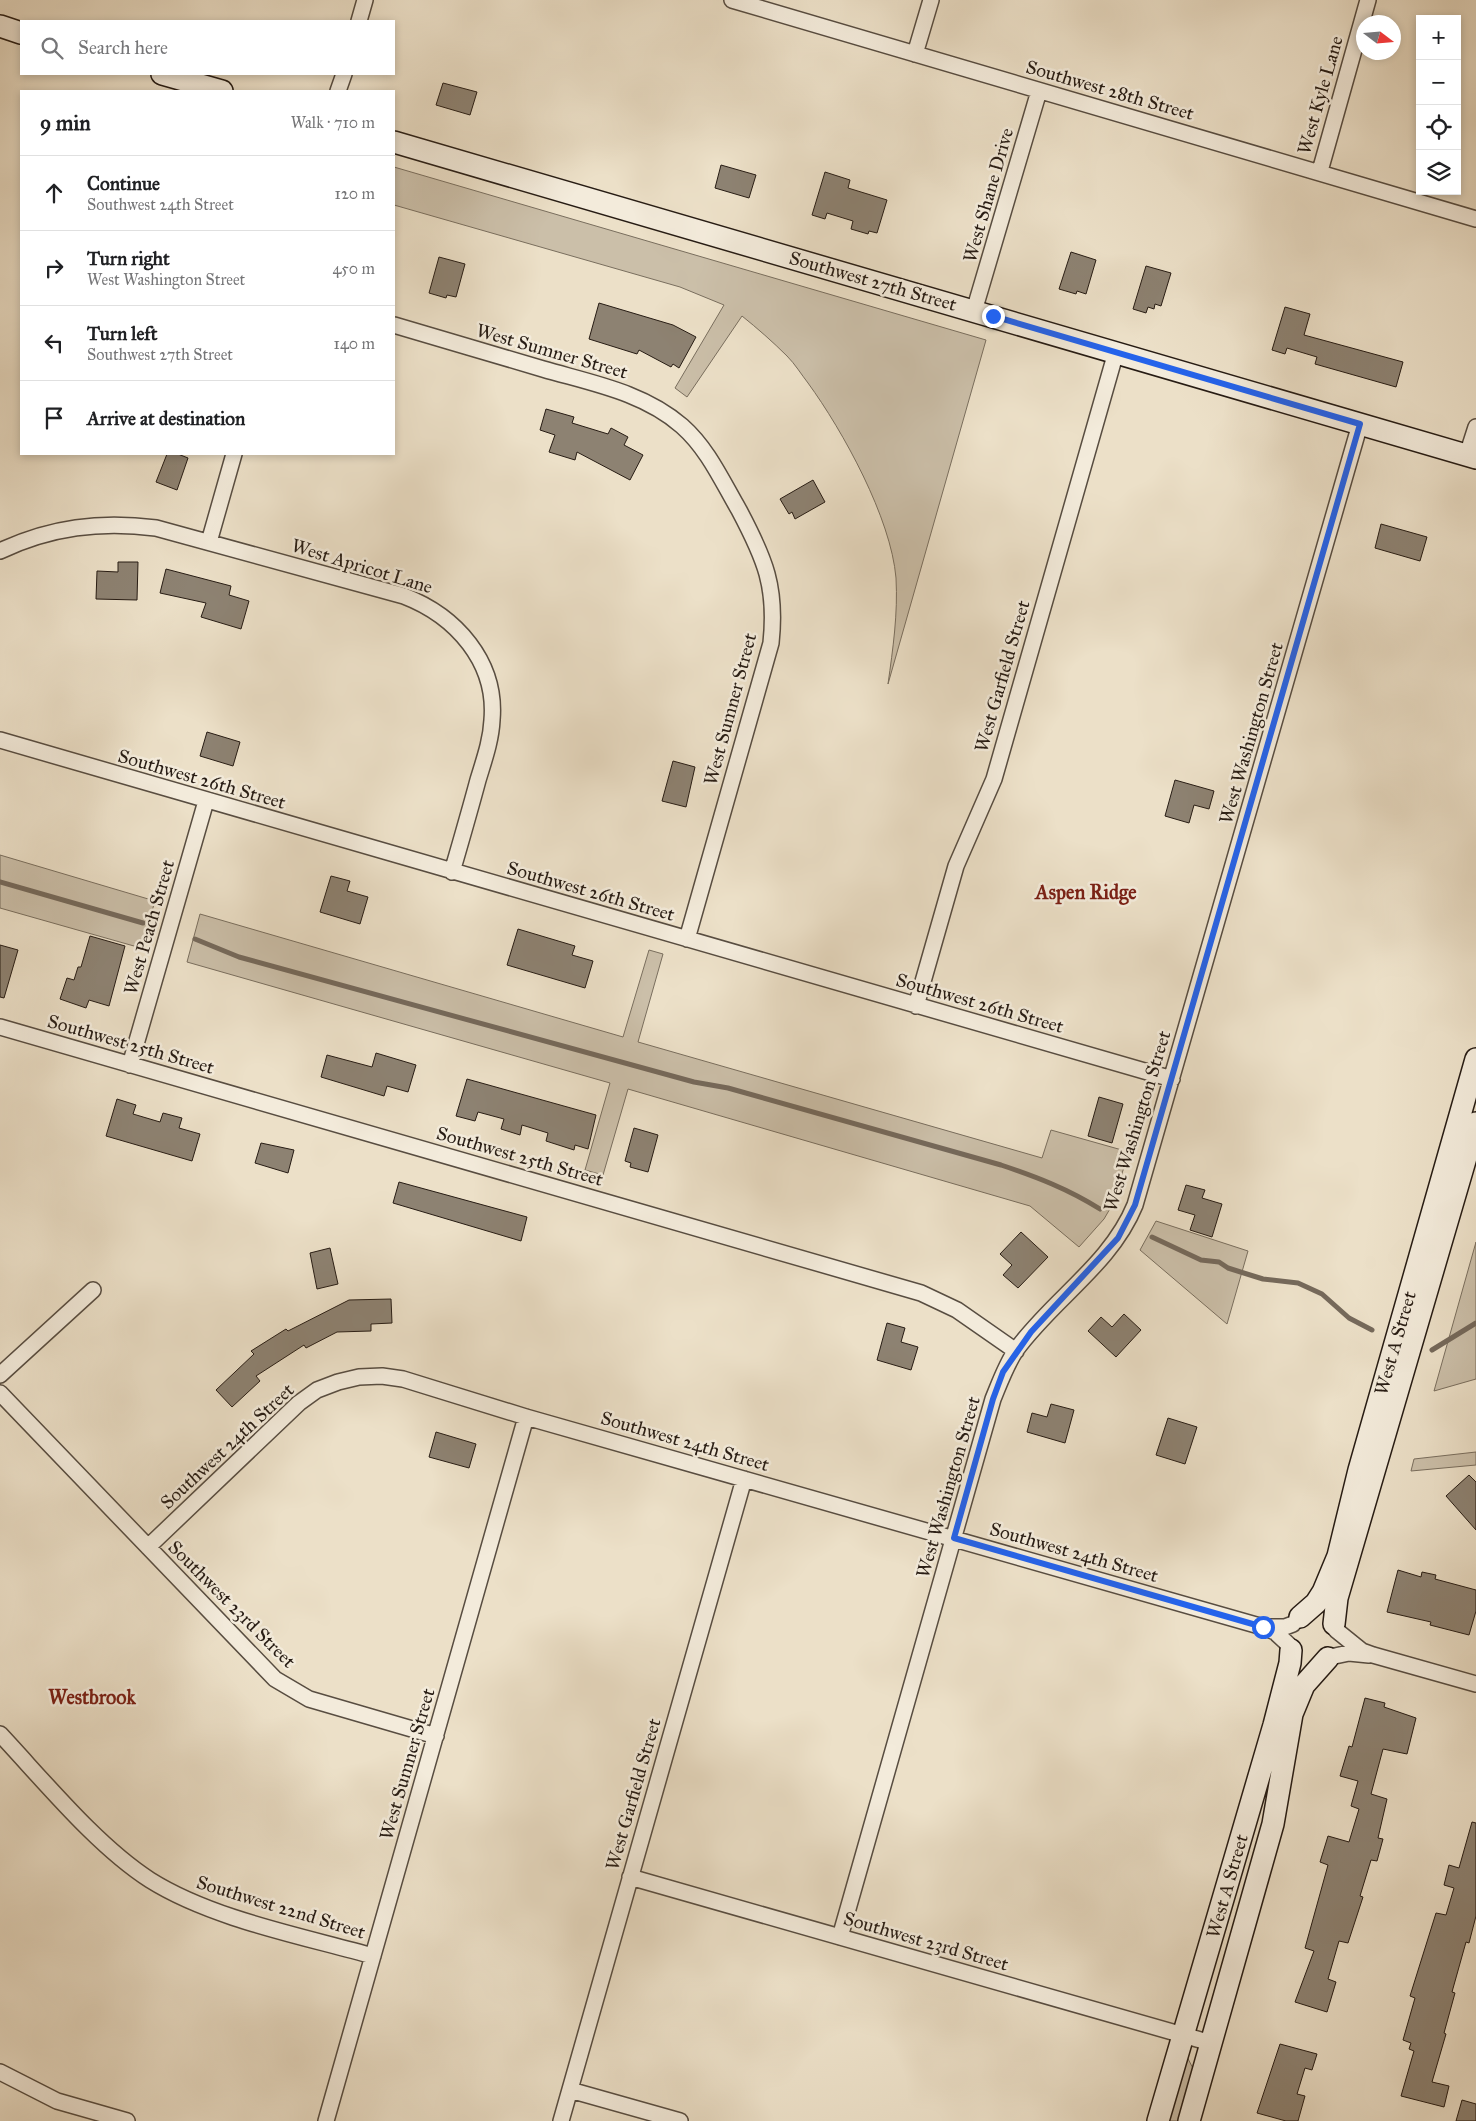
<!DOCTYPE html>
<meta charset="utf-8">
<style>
body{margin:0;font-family:"IM FELL Great Primer",serif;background:#f2f2f2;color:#202124}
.controls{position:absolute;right:15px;top:15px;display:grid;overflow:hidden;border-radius:0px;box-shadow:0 2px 8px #0003}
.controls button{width:45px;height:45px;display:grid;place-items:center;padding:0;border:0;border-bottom:1px solid #e0e0e0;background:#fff;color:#202124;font:25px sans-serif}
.compass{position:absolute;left:1356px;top:15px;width:45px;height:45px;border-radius:50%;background:#fff;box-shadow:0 2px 8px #0003;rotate:106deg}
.stop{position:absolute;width:15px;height:15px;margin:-11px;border:4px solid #2563eb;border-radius:50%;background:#fff}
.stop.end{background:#2563eb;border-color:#fff;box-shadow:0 1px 5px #0008}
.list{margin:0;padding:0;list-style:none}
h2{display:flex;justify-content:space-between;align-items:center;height:65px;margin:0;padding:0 20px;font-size:21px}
h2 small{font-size:16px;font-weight:400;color:#757577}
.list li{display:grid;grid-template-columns:32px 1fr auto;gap:15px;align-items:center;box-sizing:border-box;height:75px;padding:0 20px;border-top:1px solid #e0e0e0}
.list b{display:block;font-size:19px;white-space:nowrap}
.list p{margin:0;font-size:16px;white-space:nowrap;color:#757577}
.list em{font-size:16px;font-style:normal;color:#757577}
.icon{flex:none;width:28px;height:28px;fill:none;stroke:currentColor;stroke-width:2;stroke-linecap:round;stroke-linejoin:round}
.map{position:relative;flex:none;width:1476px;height:2121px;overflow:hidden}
.search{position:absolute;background:#fff;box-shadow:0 2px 8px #0003;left:20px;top:20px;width:375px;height:55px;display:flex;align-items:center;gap:12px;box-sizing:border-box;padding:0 18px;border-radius:0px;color:#757577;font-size:19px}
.panel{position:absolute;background:#fff;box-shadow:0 2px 8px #0003;left:20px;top:90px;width:375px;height:365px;border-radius:0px}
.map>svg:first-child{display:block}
.green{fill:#cbbfa9;stroke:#796e5e}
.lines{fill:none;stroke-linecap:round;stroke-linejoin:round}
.stream{stroke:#75695b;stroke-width:5}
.building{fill:#8d8272;stroke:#271c14}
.street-casing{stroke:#584d41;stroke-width:18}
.secondary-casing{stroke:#271c14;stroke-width:24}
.street{stroke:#f3ebdb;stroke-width:15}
.secondary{stroke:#f3ebdb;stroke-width:21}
.route{stroke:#2563eb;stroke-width:6}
.labels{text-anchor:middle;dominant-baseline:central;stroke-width:5;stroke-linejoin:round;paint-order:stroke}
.street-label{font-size:19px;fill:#271c14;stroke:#f3ebdb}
.neighbourhood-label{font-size:20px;font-weight:bold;fill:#7a1f14;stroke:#f3ebdb}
</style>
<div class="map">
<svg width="1476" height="2121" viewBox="0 0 1476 2121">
<rect width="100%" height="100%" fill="#ece0c8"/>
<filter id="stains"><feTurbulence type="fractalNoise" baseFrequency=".004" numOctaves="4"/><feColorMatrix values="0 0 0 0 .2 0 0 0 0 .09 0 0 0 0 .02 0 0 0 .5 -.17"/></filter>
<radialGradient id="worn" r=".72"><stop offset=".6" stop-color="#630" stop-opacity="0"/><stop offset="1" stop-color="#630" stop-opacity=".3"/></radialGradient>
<path class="green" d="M394 167 986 340 888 684C893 648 898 614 896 578 891 518 843 431 808 383 801 374 795 364 787 356 773 342 757 328 742 316L687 397 675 388 724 305 680 287 394 205Z
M0 855 155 901 141 948 0 908Z
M200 914 623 1037 649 950 663 954 638 1042 1042 1158 1051 1130 1129 1152 1111 1207 1104 1219 1079 1247 1030 1206 628 1089 603 1175 585 1170 610 1083 187 962Z
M1156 1221 1248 1251 1227 1324 1140 1250Z
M1476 1242V1379L1434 1391Z
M1476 1452V1465L1411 1471 1414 1459Z
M1186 2055 1196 2074 1183 2121H1166Z"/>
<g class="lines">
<path class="stream" d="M0 882 143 923
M195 939 239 957 694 1082 728 1088 1001 1165C1037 1177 1068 1189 1100 1209
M1152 1237 1201 1260 1219 1262 1228 1268 1263 1279 1298 1283 1322 1294 1349 1318 1372 1330
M1432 1350 1476 1323"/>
</g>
<path class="building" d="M443 83 477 92 470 115 436 105Z
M721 165 756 175 749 198 715 188Z
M825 172 850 180 848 188 887 200 877 233 869 231 868 234 851 229 853 221 827 213 825 219 812 215Z
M1071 252 1096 260 1086 294 1077 291 1076 294 1059 289Z
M439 257 465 264 456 297 447 295 446 298 429 293Z
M1146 266 1171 273 1161 306 1155 304 1154 309 1148 307 1146 313 1133 309Z
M599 303 673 325 696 337 679 368 673 364 671 367 639 350 637 354 589 339Z
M1285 307 1310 314 1304 335 1403 362 1396 387 1315 364 1317 357 1287 348 1285 354 1272 350Z
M546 409 574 417 572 423 608 434 611 428 628 437 624 445 643 455 630 480 577 452 575 460 549 452 555 435 540 430Z
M167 454H178L188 458 177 490 156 482Z
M813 480 825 502 795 519 792 512 789 514 780 499Z
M1381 524 1427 537 1420 561 1375 548Z
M118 562H138L137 600 96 599 97 571 118 572Z
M166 569 231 586 229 595 249 601 241 629 201 617 206 603 160 593Z
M207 732 240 742 233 766 200 756Z
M673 761 695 767 686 807 662 801Z
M1175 780 1214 791 1209 809 1194 805 1189 823 1165 816Z
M331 876 350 881 347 891 368 897 360 924 320 912Z
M518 929 575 946 572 955 593 961 585 988 507 965Z
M90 936 125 946 109 1006 89 1000 86 1008 60 999 67 978 74 980 78 967H81Z
M0 945 18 950 4 998 0 997Z
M376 1053 416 1065 408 1092 387 1086 384 1096 321 1077 327 1055 372 1067Z
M467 1079 596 1115 588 1149 575 1145 574 1150 546 1141 548 1133 522 1125 520 1135 501 1129 504 1119 478 1112 475 1121 456 1116Z
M1099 1097 1123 1104 1112 1143 1088 1136Z
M117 1099 136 1105 133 1114 160 1122 163 1113 182 1118 179 1128 200 1134 192 1161 106 1136Z
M634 1128 658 1135 648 1172 630 1167 631 1163 625 1161Z
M261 1143 294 1150 288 1173 255 1163Z
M399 1182 527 1217 521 1241 393 1203Z
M1186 1185 1205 1190 1202 1198 1222 1204 1212 1237 1190 1230 1195 1215 1178 1210Z
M1021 1232 1048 1257 1018 1288 1003 1275 1012 1265 1000 1254Z
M330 1248 338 1284 317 1289 310 1253Z
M391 1299 392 1323 371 1324V1331L337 1332 306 1348 304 1345 256 1376 260 1381 232 1407 216 1390 254 1354 251 1351 286 1329 288 1331 349 1300Z
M1124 1314 1141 1330 1116 1357 1088 1331 1101 1317 1112 1327Z
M887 1323 905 1328 901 1342 918 1347 911 1370 877 1360Z
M1051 1404 1074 1410 1065 1443 1027 1432 1032 1413 1047 1417Z
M1168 1418 1197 1427 1185 1464 1156 1455Z
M436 1432 476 1444 469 1468 429 1457Z
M1469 1475 1476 1482V1530L1446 1496Z
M1398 1570 1421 1577 1422 1572 1436 1575 1435 1579 1476 1590V1611L1469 1635 1430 1625 1431 1622 1387 1612Z
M1365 1698 1385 1703 1384 1707 1416 1718 1407 1754 1383 1749 1371 1794 1387 1799 1378 1838 1383 1839 1377 1861 1371 1860 1360 1896 1363 1897 1348 1943 1339 1941 1328 1979 1336 1982 1327 2012 1295 2002 1314 1951 1305 1948 1328 1865 1320 1862 1328 1836 1349 1842 1359 1809 1351 1806 1358 1781 1340 1776 1349 1746 1352 1747Z
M1472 1822 1476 1823V1916L1469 1943 1466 1942 1452 1992 1455 1993 1444 2033 1446 2034 1432 2082 1449 2086 1444 2107 1401 2096 1414 2051 1409 2049 1411 2043 1403 2040 1415 1998 1410 1996 1436 1913 1446 1915 1454 1888 1444 1885 1449 1865 1459 1868Z
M1280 2044 1317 2054 1312 2070 1305 2068 1297 2094 1305 2096 1298 2121H1286L1257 2113Z
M1462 2100 1476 2104V2121H1456Z"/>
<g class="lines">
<g class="street-casing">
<path id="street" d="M732 0 1476 219
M359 21 365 0
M915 54 931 0
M338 91 344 74
M1320 171 1368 0
M974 311 1039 91
M394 325C444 340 493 354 543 369 591 383 643 392 682 426 708 449 722 481 739 510 765 559 777 587 771 643L687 939
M1467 455 1476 427
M209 542 234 454
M0 551C51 527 100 521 156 528L404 596C456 616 497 662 492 720 491 741 484 760 478 780 470 810 461 841 452 872
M0 740 1172 1079
M916 1006 956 866 994 779 1116 352
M0 1027 921 1293 957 1310 1016 1351
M130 1065 206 801
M0 1375 93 1290
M0 1393 275 1679 309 1699 436 1736
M148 1547 299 1403 317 1390 338 1382 359 1377 382 1376 403 1379 526 1417 1263 1627 1275 1632 1289 1645
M1265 1627H1285L1293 1624
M1336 1630 1362 1651 1373 1655 1476 1684
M1330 1657 1349 1653 1369 1655
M0 1734C44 1781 97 1846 150 1880 212 1919 302 1936 373 1956
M630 1877 1211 2043
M840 1937 993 1399C1000 1382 1006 1365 1016 1350 1053 1299 1111 1264 1135 1205L1360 424
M0 2072 57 2101 127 2121
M570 2090 680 2121
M326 2121 526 1417
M561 2121 744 1479"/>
</g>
<g class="secondary-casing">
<path id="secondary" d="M0 26 21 33
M162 74 222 91
M394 142 1476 458
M1300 1617 1316 1603 1323 1592 1338 1556 1359 1470 1476 1059
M1334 1624 1337 1598 1476 1123
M1158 2121 1274 1725 1290 1663 1291 1650
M1189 2121 1273 1824 1292 1714 1304 1685 1328 1658"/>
</g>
<use href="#street" class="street"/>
<use href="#secondary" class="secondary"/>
</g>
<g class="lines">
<path class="route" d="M993 316 1360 424 1135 1205 1118 1238 1031 1332 1003 1372 993 1399 954 1538 1263 1627"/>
</g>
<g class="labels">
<g class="street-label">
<text transform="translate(1110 90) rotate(16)">Southwest 28th Street</text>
<text transform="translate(1320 95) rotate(-74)">West Kyle Lane</text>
<text transform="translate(988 195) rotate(-74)">West Shane Drive</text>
<text transform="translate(873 281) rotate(16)">Southwest 27th Street</text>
<text transform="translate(552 351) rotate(16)">West Sumner Street</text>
<text transform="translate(362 566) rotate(17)">West Apricot Lane</text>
<text transform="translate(1002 676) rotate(-74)">West Garfield Street</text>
<text transform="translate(730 709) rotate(-75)">West Sumner Street</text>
<text transform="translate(1251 733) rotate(-74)">West Washington Street</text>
<text transform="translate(202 779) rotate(16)">Southwest 26th Street</text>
<text transform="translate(591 891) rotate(16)">Southwest 26th Street</text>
<text transform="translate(149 927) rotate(-74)">West Peach Street</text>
<text transform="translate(980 1003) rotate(16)">Southwest 26th Street</text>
<text transform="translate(131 1044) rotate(16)">Southwest 25th Street</text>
<text transform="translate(1137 1121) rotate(-73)">West Washington Street</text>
<text transform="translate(520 1156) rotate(16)">Southwest 25th Street</text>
<text transform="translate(1395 1343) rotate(-74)">West A Street</text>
<text transform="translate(685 1441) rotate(16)">Southwest 24th Street</text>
<text transform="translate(227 1446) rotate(-43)">Southwest 24th Street</text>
<text transform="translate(948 1487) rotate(-74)">West Washington Street</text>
<text transform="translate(1074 1552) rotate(16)">Southwest 24th Street</text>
<text transform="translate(232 1604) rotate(45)">Southwest 23rd Street</text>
<text transform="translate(407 1764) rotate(-74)">West Sumner Street</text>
<text transform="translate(633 1794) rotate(-74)">West Garfield Street</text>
<text transform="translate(1227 1886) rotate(-74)">West A Street</text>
<text transform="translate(281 1907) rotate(17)">Southwest 22nd Street</text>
<text transform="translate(926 1941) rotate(16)">Southwest 23rd Street</text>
</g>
<g class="neighbourhood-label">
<text x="1086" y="892">Aspen Ridge</text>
<text x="92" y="1697">Westbrook</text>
</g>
</g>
<rect width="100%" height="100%" filter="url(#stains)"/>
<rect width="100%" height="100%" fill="url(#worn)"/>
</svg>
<div class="controls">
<button>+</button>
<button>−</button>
<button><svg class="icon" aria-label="locate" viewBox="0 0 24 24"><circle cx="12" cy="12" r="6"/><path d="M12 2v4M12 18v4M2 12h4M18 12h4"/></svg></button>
<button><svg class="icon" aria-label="layers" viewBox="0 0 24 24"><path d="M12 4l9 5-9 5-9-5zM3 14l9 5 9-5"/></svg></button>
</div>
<svg class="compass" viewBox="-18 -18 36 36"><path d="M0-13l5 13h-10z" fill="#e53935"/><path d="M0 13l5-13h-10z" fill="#757577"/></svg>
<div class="stop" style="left:1263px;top:1627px"></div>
<div class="stop end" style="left:993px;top:316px"></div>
<div class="search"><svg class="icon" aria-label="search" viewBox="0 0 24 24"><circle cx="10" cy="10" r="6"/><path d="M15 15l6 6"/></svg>Search here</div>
<section class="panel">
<h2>9 min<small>Walk · 710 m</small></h2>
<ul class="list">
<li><svg class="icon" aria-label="ahead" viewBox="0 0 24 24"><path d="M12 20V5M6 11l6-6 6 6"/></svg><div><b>Continue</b><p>Southwest 24th Street</p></div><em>120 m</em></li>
<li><svg class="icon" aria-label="right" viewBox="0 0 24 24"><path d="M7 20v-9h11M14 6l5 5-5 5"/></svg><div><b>Turn right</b><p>West Washington Street</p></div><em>450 m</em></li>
<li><svg class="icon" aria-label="left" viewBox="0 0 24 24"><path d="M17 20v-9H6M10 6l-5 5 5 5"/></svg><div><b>Turn left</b><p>Southwest 27th Street</p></div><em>140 m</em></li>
<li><svg class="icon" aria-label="arrive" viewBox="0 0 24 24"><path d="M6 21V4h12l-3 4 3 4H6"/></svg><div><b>Arrive at destination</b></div></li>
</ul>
</section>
</div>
